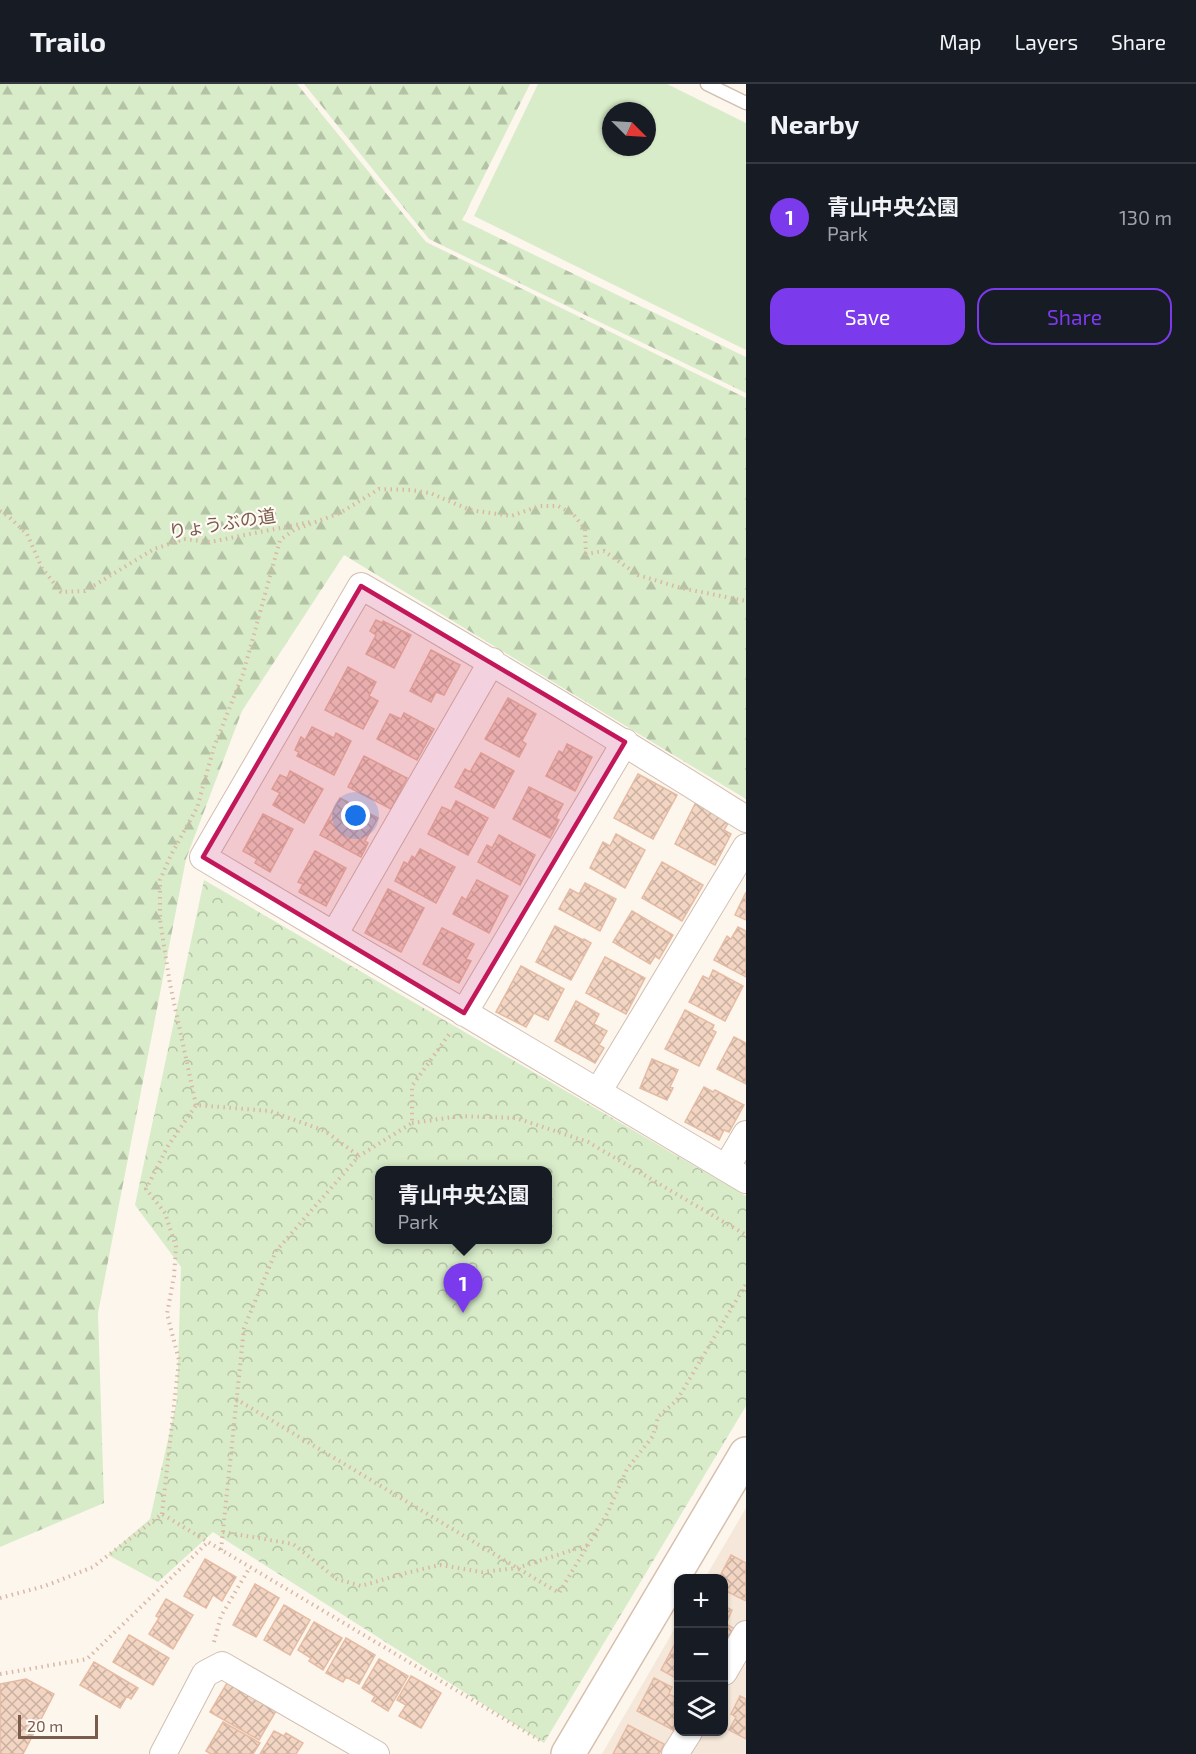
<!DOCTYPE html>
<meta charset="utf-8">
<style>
body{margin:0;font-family:"Exo 2","Noto Sans JP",sans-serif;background:#20242c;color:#f1f3f6}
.controls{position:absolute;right:18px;bottom:18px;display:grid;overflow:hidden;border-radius:12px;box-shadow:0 2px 4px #0004}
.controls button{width:54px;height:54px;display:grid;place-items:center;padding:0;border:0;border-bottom:2px solid #363941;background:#171b24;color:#f1f3f6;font:30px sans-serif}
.compass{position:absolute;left:602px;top:18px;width:54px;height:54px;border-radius:50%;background:#171b24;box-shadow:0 2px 4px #0004;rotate:114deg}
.scale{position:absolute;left:18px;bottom:15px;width:80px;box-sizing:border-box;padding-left:6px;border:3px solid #7a5c4d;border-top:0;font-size:16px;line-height:21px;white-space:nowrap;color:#7a5c4d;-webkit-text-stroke:4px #fffaf3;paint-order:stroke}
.you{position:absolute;left:356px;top:732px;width:21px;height:21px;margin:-15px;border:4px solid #fff;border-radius:50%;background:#1a73e8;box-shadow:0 0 0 9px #1a73e833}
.badge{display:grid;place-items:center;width:39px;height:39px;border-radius:50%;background:#7c3aed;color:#fff;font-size:20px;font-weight:700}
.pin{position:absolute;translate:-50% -50px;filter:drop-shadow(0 2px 3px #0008)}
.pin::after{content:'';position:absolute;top:32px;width:21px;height:18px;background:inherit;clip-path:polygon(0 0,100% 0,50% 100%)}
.popup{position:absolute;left:375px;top:1082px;width:177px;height:78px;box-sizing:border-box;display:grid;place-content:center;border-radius:12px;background:#171b24;filter:drop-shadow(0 2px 4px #0005);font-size:20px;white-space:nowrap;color:#9ea1a6}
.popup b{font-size:22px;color:#f1f3f6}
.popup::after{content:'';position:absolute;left:50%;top:100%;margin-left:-12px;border:12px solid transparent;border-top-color:#171b24}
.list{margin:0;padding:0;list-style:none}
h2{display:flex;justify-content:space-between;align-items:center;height:78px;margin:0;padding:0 24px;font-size:26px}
h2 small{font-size:20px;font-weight:400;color:#9ea1a6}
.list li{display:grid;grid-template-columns:39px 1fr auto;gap:18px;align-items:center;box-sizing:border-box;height:108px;padding:0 24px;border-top:2px solid #363941}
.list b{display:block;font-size:22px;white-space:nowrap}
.list p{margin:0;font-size:20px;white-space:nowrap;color:#9ea1a6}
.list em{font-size:20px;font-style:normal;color:#9ea1a6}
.actions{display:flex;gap:12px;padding:18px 24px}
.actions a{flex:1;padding:14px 0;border:2px solid #7c3aed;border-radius:18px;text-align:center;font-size:21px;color:#7c3aed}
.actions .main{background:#7c3aed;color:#fff}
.icon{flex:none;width:33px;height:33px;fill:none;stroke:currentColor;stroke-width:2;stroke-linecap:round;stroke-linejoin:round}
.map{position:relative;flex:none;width:746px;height:1670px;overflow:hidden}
header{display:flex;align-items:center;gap:36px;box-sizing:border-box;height:84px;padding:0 30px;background:#171b24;border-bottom:2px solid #363941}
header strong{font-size:28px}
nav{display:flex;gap:33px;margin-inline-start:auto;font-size:21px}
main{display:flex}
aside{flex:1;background:#171b24}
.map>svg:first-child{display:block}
.residential{fill:#f5e8da}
.forest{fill:url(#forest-firs)}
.park{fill:url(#park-crowns);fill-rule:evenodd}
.pitch{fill:#d8ecc9;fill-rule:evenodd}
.building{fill:url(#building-cross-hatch);stroke:#e6bba3;stroke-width:1.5}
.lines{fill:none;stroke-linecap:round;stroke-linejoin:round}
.lane-casing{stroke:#d1beb0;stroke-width:15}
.street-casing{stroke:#d1beb0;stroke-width:28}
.secondary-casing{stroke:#d6c0b0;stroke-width:36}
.path{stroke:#d9b8a5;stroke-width:4;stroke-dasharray:1.5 4.5;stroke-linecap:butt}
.lane{stroke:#fff;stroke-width:12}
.street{stroke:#fff;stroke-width:26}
.secondary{stroke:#fff;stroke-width:33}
.marked{fill:#c2185b;fill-opacity:0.2;stroke:#c2185b;stroke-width:4.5;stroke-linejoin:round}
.labels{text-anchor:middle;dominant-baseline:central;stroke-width:4.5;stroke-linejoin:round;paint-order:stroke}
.street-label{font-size:18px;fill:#7a5c4d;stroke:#fffaf3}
</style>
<header>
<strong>Trailo</strong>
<nav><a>Map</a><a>Layers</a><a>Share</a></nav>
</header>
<main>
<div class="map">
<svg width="746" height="1670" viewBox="0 0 746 1670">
<defs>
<pattern id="forest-firs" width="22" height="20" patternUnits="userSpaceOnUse" patternTransform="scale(1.5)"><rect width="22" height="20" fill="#d8ecc9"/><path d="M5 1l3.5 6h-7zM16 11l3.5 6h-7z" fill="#b4c2a5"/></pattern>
<pattern id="park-crowns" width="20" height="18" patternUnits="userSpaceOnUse" patternTransform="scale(1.5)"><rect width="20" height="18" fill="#d8ecc9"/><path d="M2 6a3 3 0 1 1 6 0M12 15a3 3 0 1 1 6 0" fill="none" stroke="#b4c2a5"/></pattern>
<pattern id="building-cross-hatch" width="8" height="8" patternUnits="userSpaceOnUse" patternTransform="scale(1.5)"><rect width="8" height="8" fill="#f3d5c3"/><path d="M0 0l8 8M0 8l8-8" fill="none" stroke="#cab0a1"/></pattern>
</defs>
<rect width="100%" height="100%" fill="#fdf6ec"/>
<path class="residential" d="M746 1424V1670H602L678 1539V1648H724V1494H705Z"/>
<path class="forest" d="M0 0H297L426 158 746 314V715L344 471 242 627 186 775 98 1229 104 1419 0 1463Z
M304 0H530L462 136 746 273V309L429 155Z"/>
<path class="park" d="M204 796 746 1112V1322L544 1659 213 1448 158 1498 108 1471 150 1435 177 1316 181 1183 135 1121ZM379 1086H547V1156H379Z"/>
<path class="pitch" d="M538 0H667L746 39V266L474 132ZM611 27H647V63H611Z"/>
<path class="building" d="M376 536 382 539 383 537 411 551 394 584 366 570 376 551 370 547Z
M431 566 460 581 444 611 436 608 431 618 410 607Z
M348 583 376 598 369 612 378 617 363 645 325 626Z
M508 614 536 630 522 657 526 660 519 673 485 655Z
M404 629 434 645 417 676 377 655 390 630 401 635Z
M312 643 334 654 336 649 351 657 334 691 297 672 299 668 295 666 301 653 305 656Z
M567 660 592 673 575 707 546 692 559 667 563 669Z
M481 669 514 687 494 724 455 703 465 685 470 688Z
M364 672 407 694 391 725 348 703Z
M290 687 323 705 304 739 273 721 280 709 272 705 280 691 287 694Z
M638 690 677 711 653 755 614 734Z
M529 703 563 720 556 734 559 736 550 754 513 735Z
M340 714 378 734 365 757 368 759 361 773 320 751Z
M456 717 488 734 468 771 428 750 442 723 451 727Z
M696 718 730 736 724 746 731 750 715 781 675 760Z
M263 730 293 745 270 788 255 779 257 775 243 767Z
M616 750 645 766 625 804 590 784 603 758 610 762Z
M499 751 535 771 520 801 478 778 487 761 492 764Z
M420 765 455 783 436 819 395 797 404 778 408 780 412 772 415 774Z
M315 767 346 784 326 822 299 808 303 800 298 798Z
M662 778 703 801 682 837 642 814Z
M477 796 508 812 489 849 453 830 462 813 466 816Z
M585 799 616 815 600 847 559 825 570 805 579 810Z
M388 805 424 824 401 868 365 849Z
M746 808V836L735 831Z
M632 827 673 851 659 875 655 872 650 880 613 858Z
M555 842 583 856 584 855 591 859 571 896 536 878Z
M738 843 746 847V893L714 876 727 852 731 855Z
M442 844 474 860 466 875 471 877 459 899 423 880Z
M605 873 645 894 626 930 586 909Z
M521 882 564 905 548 936 534 929 526 943 496 928Z
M713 886 743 902 725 937 689 918 703 892 709 895Z
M576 917 599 930 594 940 607 947 599 961 604 964 595 979 555 957Z
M685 926 714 941 712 946 716 948 699 982 665 965Z
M734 953 746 959V1000L717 985Z
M652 975 678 986 670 1003 673 1004 667 1016 640 1004Z
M704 1003 713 1008 715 1006 744 1021 729 1048 724 1046 719 1056 685 1038Z
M731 1471 746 1479V1517L724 1506V1494H719Z
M205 1475 236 1493 222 1517 213 1511 206 1524 184 1512Z
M255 1500 279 1514 256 1553 233 1541Z
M166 1515 193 1531 173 1565 149 1550 159 1534 156 1532Z
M284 1521 310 1536 290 1571 264 1556Z
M724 1522 732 1526 726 1540 735 1545 726 1562 724 1560Z
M314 1538 342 1554 323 1586 309 1577 311 1574 298 1566Z
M129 1551 169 1574 153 1601 113 1578Z
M346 1554 375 1571 359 1600 346 1593 343 1598 326 1589Z
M677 1556H678V1595L661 1586Z
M379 1575 408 1592 388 1627 372 1617 375 1612 362 1604Z
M94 1578 138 1604 131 1615 127 1612 120 1624 80 1601Z
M411 1592 441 1609 421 1644 399 1632 406 1621 397 1616Z
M654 1594 672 1603 669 1610 678 1615V1635L673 1646 637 1627Z
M26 1595 54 1610 23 1670H0V1600Z
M227 1599 276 1627 259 1656 210 1628Z
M740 1612 746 1615V1655L729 1646 736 1633 731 1630Z
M223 1638 260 1659 253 1670H211L206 1667Z
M628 1641 664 1660 659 1670H613Z
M274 1647 284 1652 286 1649 303 1659 296 1670H260Z"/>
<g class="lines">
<g class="lane-casing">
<path id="lane" d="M707 0 746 19"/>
</g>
<g class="street-casing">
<path id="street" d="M746 735C619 655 491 577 361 502L203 773 746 1096
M334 851 492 577
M464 929 625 658
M598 1008 746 763
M726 1084 746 1050
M724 1588 746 1550
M163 1670 205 1590 222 1581 376 1670
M675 1670 689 1648"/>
</g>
<g class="secondary-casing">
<path id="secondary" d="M568 1670 746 1370"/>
</g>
<path class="path" d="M0 427 8 432 27 450 42 484 61 508 85 507 154 465 184 455 210 458 310 438
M196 1021 170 900 160 836V796L171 771 197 724 214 663 243 590 280 456 294 446 340 429 379 405 411 406 430 409 470 426 511 432 540 422H558L573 430 585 445 586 470 604 467 638 491 681 504 746 517
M412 1039 460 1032 516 1034 588 1058 746 1151
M236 1315 559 1509 608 1428 627 1385 653 1352 658 1333 677 1316 746 1200
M162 1430 179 1276 167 1230 174 1192 176 1163 165 1129 146 1105 168 1062 196 1021 270 1027 325 1047 359 1072
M223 1448 293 1460 337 1495 361 1502 402 1490 440 1481 482 1488 517 1484 588 1461
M221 1466 244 1244 276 1167 359 1072 412 1039V1002L450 949
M0 1514 45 1502 93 1483 162 1430 208 1458 543 1658
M214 1558 221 1532 250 1483
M0 1590 87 1575 208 1458"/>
<use href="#lane" class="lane"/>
<use href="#street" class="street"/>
<use href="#secondary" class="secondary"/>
</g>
<path class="marked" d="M361 502 625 658 464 929 203 773Z"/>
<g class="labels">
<g class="street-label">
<text transform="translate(222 439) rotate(-9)">りょうぶの道</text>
</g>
</g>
</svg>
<div class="controls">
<button>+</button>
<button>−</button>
<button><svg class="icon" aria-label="layers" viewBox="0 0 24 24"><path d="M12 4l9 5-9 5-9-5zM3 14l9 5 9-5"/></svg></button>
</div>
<svg class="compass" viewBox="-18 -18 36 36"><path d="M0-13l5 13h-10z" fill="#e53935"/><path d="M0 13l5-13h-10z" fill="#9ea1a6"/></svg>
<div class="scale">20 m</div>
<div class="you"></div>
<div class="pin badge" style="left:463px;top:1229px">1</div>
<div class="popup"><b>青山中央公園</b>Park</div>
</div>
<aside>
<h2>Nearby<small></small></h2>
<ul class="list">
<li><span class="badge">1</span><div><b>青山中央公園</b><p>Park</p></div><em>130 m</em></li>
</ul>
<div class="actions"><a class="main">Save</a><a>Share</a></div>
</aside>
</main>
